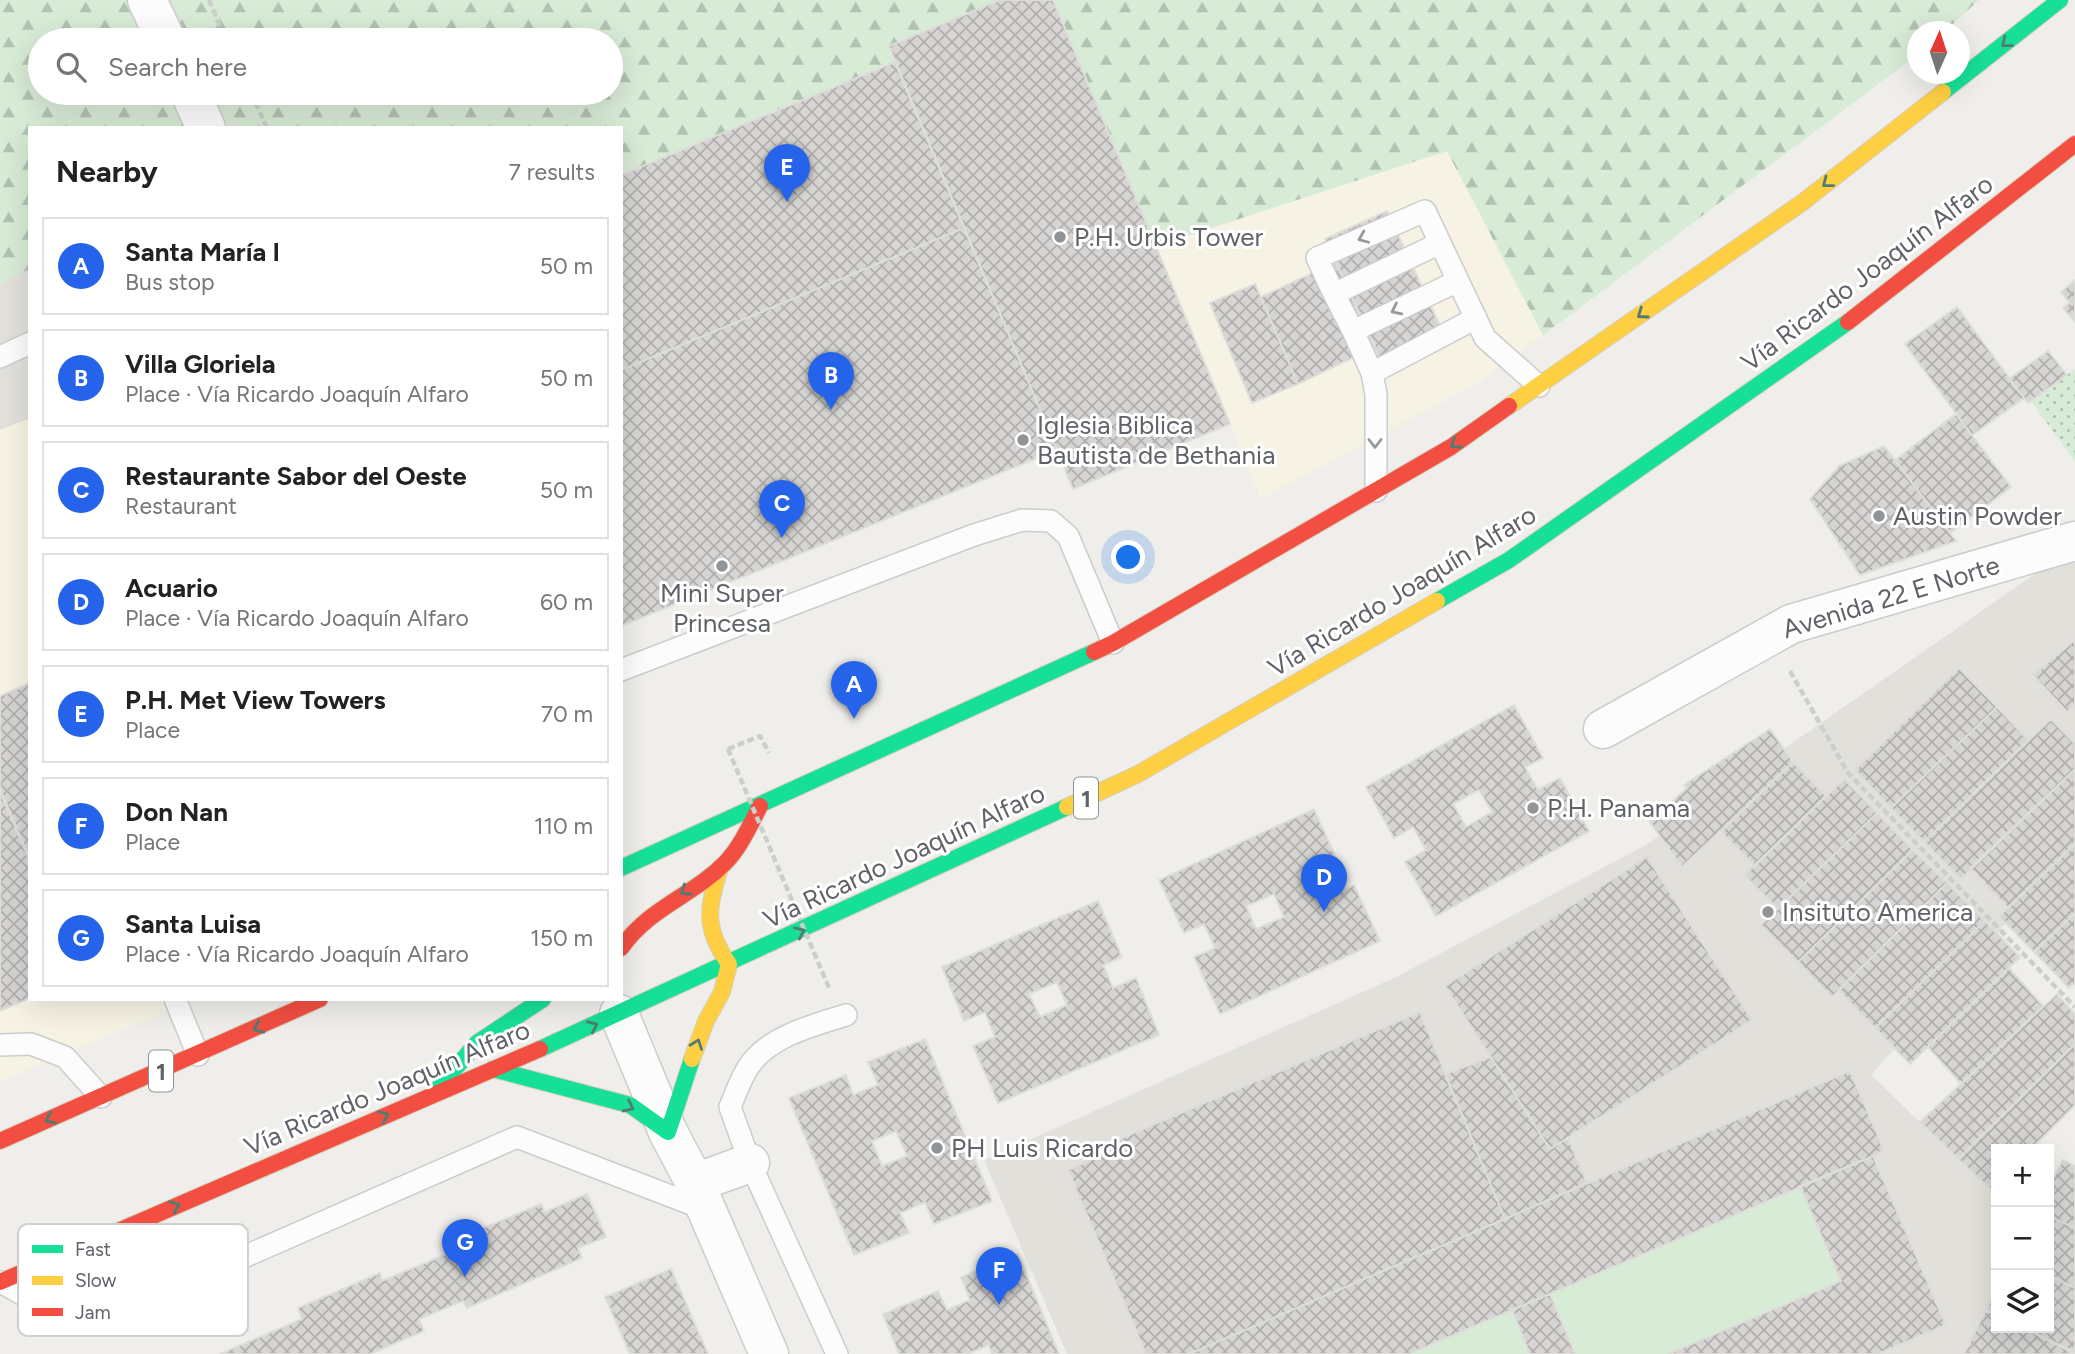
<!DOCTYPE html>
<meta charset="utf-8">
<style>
body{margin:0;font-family:Figtree,sans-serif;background:#f6f6f6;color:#222}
.controls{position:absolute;right:21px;bottom:21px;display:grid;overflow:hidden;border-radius:0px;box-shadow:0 7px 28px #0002}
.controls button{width:63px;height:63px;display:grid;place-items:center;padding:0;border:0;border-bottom:2px solid #e0e0e0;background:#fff;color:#222;font:35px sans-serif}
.compass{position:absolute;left:1907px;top:21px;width:63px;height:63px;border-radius:50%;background:#fff;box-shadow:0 7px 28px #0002;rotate:3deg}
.you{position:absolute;left:1129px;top:558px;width:24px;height:24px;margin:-18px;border:5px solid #fff;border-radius:50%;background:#1a73e8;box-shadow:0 0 0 10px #1a73e833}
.badge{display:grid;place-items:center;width:46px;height:46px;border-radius:50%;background:#2563eb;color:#fff;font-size:23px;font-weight:700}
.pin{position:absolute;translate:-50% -58px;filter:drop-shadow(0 2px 4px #0008)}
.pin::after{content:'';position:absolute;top:37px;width:24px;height:21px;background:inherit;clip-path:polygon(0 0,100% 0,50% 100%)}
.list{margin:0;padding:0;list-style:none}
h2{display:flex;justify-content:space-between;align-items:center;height:91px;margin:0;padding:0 28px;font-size:30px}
h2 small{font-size:23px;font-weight:400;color:#767676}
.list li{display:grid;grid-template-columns:46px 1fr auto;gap:21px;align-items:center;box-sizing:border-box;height:98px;margin:0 14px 14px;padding:0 14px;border:2px solid #e0e0e0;border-radius:0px}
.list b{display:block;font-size:26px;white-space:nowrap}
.list p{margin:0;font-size:23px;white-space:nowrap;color:#767676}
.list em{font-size:23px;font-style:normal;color:#767676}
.icon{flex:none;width:38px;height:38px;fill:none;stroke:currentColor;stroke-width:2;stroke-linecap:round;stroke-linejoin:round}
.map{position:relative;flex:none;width:2075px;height:1354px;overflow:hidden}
.search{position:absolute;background:#fff;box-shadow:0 7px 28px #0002;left:28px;top:28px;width:595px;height:77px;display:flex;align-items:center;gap:18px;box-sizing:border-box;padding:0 24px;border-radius:38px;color:#767676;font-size:26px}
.panel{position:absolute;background:#fff;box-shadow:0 7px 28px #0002;left:28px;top:126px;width:595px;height:875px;border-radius:0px}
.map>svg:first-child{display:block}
.commercial{fill:#f7f3e4}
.education{fill:#e2e0da}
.green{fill:#d8ebd6}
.forest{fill:url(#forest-firs);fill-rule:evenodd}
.garden{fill:url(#garden-dots)}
.building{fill:url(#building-cross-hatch);stroke:#deddd9;stroke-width:2;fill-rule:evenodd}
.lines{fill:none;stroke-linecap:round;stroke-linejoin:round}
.lane-casing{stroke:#cbcccc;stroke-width:24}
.street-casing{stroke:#cbcccc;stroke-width:41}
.fast-casing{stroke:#d7ceb8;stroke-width:18}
.slow-casing{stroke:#d7ceb8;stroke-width:18}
.jam-casing{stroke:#d7ceb8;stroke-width:18}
.path{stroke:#cacfcc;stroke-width:4.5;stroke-dasharray:7 3.5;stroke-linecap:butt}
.lane{stroke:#fdfcfc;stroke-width:21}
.street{stroke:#fdfcfc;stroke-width:38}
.fast{stroke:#16e098;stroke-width:16}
.slow{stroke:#ffcf43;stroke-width:16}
.jam{stroke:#f24e42;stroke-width:16}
.path-bridge{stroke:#cacfcc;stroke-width:4.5;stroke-dasharray:7 3.5;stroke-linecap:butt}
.oneway{stroke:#507c72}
.oneway2{stroke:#96999c}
.poi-dot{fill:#919496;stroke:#fff;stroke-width:2.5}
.labels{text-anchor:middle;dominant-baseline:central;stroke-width:6;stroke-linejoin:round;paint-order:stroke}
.shield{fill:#fff;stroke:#8f9295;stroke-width:2}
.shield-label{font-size:24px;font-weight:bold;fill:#5f6368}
.poi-label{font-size:26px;fill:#5f6368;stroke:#fff;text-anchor:start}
.street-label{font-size:26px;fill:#5f6368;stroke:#fff}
.key{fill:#fff;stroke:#cfd0d2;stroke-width:2}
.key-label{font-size:19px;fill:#5f6368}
</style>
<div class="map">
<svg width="2075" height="1354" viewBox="0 0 2075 1354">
<defs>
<pattern id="forest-firs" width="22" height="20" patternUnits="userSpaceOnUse" patternTransform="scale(1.75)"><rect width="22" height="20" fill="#d8ebd6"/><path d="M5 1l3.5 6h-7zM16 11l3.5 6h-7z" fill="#b2c2b1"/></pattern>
<pattern id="garden-dots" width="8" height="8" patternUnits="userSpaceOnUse" patternTransform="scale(1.75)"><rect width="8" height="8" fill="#d8ebd6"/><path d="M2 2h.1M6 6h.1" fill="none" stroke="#b2c2b1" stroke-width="1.8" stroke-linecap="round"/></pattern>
<pattern id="building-cross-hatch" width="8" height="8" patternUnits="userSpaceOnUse" patternTransform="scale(1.75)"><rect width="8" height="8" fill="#d6d5d3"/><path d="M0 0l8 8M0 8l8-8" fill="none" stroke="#b1b0af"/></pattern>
</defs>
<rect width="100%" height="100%" fill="#efeeea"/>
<path class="commercial" d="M1448 151 1543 335 1473 386 1261 499 1156 246Z
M30 418V999H194L0 1082V792L9 810 0 789V430Z"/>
<path class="education" d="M0 0 40 40V93L30 128V418L0 430Z
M2075 546V846L1871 1075 1996 1195V1288L1964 1354H1067L984 1160 1394 978 1646 845Z"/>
<path class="green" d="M1800 1186 1841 1281 1668 1354H1575L1550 1294Z
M1512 1310 1530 1354H1409Z"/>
<path class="forest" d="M0 0H1000L890 46 895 62 621 175V128H30V269L0 284ZM40 40H611V93H40Z
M1053 0H1979L1945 31 1918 32 1917 55 1543 335 1447 151 1156 246Z"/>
<path class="garden" d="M2075 369V462L2031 401Z"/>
<path class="building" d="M1000 0H1053L1230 424 1073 489 889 46Z
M895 62 964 228 621 370V175Z
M1387 211 1447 341 1384 369 1325 239Z
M964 228 1057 450 621 626V370Z
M1336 262 1375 347 1298 384 1261 297Z
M2075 280V322L2063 308 2070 303 2061 292Z
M1255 284 1298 384 1252 403 1210 303Z
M1957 307 2024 398 1972 435 1905 344Z
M2048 351 2067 375 2028 403 2009 379Z
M1956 414 2011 487 1950 533 1895 460Z
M1884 446 1956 541 1860 575 1810 499 1839 466Z
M2075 640V705L2067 712 2033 675Z
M1959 668 1997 707 1891 808 1855 770Z
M30 683V859L0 789V696Z
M1514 705 1543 758 1525 767 1538 790 1560 778 1589 831 1436 916 1405 862 1426 850 1413 827 1394 838 1366 787ZM1479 790 1492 812 1466 827 1453 804Z
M1997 707 2028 740 1924 842 1891 808Z
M2051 719 2075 744V769L1961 879 1924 842Z
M1770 729 1793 762 1682 867 1650 822 1687 788 1684 785Z
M1793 762 1826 796 1755 866 1721 832Z
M2075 769V844L2008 908 1970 868Z
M1844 779 1877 813 1778 909 1744 875Z
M0 792 30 861V998L0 1011Z
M1314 809 1339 864 1320 873 1331 896 1354 885 1380 941 1220 1014 1194 957 1215 948 1204 924 1184 933 1159 880ZM1274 894 1284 917 1256 929 1246 906Z
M1877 813 1913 850 1798 962 1761 925Z
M2075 844V913L2034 952 1999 916Z
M1913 850 1947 883 1832 997 1798 962Z
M1647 857 1752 1020 1550 1149 1445 986Z
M1947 883 1985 921 1875 1028 1838 990Z
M1098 901 1122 957 1103 965 1113 988 1136 978 1159 1035 998 1103 973 1046 995 1037 985 1012 964 1021 942 967ZM1057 982 1067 1005 1040 1017 1029 994Z
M2075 913V983L2069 988 2034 952Z
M1985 921 2020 957 1910 1064 1875 1028Z
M2009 968 2043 1006 1961 1084 1928 1047Z
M2057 994 2075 1014V1044L1958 1159 1920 1122Z
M1420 1012 1505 1219 1189 1354H1146L1068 1170 1113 1150 1110 1143Z
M925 1039 992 1201 934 1224 925 1202 900 1213 909 1233 854 1255 789 1098 846 1075 853 1095 878 1085 868 1062ZM896 1131 907 1156 882 1166 872 1141Z
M2075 1044V1105L2031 1149H1996V1184L1991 1190 1958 1159Z
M1491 1057 1550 1149 1568 1138 1587 1183 1505 1219 1445 1074Z
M1850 1071 1884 1150 1873 1156 1409 1354H1189Z
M1873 1156 1946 1325 1878 1354H1668L1841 1281 1800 1186Z
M2063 1160 2075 1166V1228L2049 1216V1186Z
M587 1194 606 1237 578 1248 582 1258 467 1308 463 1301 419 1319 424 1331 370 1354H220L302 1319 298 1308 380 1273 382 1281 461 1248 457 1239 541 1204 545 1212Z
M2049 1216 2075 1228V1288L2049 1275Z
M1018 1254 1059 1354H992L989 1345 967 1354H899L883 1314 938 1291 947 1310 970 1300 961 1277Z
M671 1269 708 1354H630L605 1297Z
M2049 1275 2075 1288V1352L2024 1328H2049Z
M1996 1288V1315L1986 1310Z
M1550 1294 1575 1354H1530L1512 1310Z
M1986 1310 1996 1315V1328H2024L2075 1354H1964Z"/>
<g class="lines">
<g class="lane-casing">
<path id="lane" d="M1334 294 1317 258 1425 211 1485 338 1539 386
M1353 331 1334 294 1440 243
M0 357 30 343
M1372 373 1353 331 1458 281
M1376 491V394L1372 373 1476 318
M621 670 974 535 1022 520 1051 521 1068 536 1113 643
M175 999 198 1055
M0 1045 31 1044 65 1057 101 1097
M1 1282 58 1315 100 1320 517 1137 707 1210
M837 1354 750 1163 730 1107C736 1093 742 1074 752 1062 773 1035 815 1025 846 1015"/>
</g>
<g class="street-casing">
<path id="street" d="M147 0 166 40
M190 93 206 128
M1603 729 1791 624 2075 541
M619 1014 668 1132 695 1183 769 1354
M695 1183 750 1163"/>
</g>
<g class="fast-casing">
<path id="fast" d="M1943 92 2060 0
M1437 601 1509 560 1848 322
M621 868 1094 652
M540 1049 1067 807
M493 1069 630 1105 668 1132 692 1059
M440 1086 477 1043 543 999"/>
</g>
<g class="slow-casing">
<path id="slow" d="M1509 406 1803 202 1943 92
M1067 807 1138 774 1437 601
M692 1059 706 1021 722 992 729 964C704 929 707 908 720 868"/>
</g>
<g class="jam-casing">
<path id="jam" d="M1848 322 2075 144
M1094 652 1113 643 1451 447 1509 406
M621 948C651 906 693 896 726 862 741 846 750 825 760 806
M0 1141 320 999
M0 1282 540 1049"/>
</g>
<path class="path" d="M209 0 226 40
M251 93 267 128
M1790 671 1848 773 2075 1007
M728 749 760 736 769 753"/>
<use href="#lane" class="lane"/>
<use href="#street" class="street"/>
<use href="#fast" class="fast"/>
<use href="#slow" class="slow"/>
<use href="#jam" class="jam"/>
<path class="path-bridge" d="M728 749 829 988"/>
</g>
<defs><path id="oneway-chevron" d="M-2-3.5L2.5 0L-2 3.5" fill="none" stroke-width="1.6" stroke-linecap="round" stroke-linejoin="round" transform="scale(1.75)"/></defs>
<g class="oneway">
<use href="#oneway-chevron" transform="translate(2006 43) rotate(142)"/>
<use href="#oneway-chevron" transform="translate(1827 183) rotate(142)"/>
<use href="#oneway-chevron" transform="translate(1642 314) rotate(145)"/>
<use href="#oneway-chevron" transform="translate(1455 444) rotate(147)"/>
<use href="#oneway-chevron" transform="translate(685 891) rotate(146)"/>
<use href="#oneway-chevron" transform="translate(800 932) rotate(-25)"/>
<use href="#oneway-chevron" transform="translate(593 1026) rotate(-24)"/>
<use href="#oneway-chevron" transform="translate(258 1028) rotate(155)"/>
<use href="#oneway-chevron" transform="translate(697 1044) rotate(-70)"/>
<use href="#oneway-chevron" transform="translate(629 1107) rotate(26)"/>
<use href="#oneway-chevron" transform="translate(384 1116) rotate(-23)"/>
<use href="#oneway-chevron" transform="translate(50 1119) rotate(156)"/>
<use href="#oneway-chevron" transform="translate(175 1206) rotate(-23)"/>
</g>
<g class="oneway2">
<use href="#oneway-chevron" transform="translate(1363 238) rotate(157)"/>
<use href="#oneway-chevron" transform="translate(1396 310) rotate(154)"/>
<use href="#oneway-chevron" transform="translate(1375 443) rotate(90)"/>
</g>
<g class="poi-dot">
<circle cx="1060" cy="237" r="7"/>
<circle cx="1023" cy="440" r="7"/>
<circle cx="1879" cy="516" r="7"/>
<circle cx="722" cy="566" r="7"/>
<circle cx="1533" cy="808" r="7"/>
<circle cx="1768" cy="912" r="7"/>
<circle cx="937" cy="1148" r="7"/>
</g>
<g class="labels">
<g class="shield">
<rect x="1074" y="777.5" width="24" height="41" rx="5"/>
<rect x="149" y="1050.5" width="24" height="41" rx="5"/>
</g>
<g class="shield-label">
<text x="1086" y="798">1</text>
<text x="161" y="1071">1</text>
</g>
<g class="poi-label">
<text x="1074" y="237">P.H. Urbis Tower</text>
<text x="1037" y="425">Iglesia Biblica<tspan x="1037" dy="30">Bautista de Bethania</tspan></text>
<text x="1893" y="516">Austin Powder</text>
<text x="722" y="593" text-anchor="middle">Mini Super<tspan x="722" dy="30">Princesa</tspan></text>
<text x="1547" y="808">P.H. Panama</text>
<text x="1782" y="912">Insituto America</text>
<text x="951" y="1148">PH Luis Ricardo</text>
</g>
<g class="street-label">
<text transform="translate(1867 273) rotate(-37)">Vía Ricardo Joaquín Alfaro</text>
<text transform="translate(1402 591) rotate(-31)">Vía Ricardo Joaquín Alfaro</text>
<text transform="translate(1891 597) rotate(-17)">Avenida 22 E Norte</text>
<text transform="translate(904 856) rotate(-25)">Vía Ricardo Joaquín Alfaro</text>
<text transform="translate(387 1088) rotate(-23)">Vía Ricardo Joaquín Alfaro</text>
</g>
</g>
<rect x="18" y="1224" width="230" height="112" rx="10" class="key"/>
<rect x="32" y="1245" width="31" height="8" fill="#16e098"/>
<rect x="32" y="1276" width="31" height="9" fill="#ffcf43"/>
<rect x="32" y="1308" width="31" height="8" fill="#f24e42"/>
<g class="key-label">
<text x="75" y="1256">Fast</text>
<text x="75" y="1287">Slow</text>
<text x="75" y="1319">Jam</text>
</g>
</svg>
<div class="controls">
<button>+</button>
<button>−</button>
<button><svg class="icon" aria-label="layers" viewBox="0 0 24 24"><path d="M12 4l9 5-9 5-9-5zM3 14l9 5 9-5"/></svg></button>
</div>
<svg class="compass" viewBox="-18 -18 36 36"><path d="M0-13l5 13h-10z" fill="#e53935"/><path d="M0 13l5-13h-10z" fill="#767676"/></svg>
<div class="you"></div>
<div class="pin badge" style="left:854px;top:719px">A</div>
<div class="pin badge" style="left:831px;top:410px">B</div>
<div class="pin badge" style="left:782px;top:538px">C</div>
<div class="pin badge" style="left:1324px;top:912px">D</div>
<div class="pin badge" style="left:787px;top:202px">E</div>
<div class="pin badge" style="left:999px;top:1305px">F</div>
<div class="pin badge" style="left:465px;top:1277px">G</div>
<div class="search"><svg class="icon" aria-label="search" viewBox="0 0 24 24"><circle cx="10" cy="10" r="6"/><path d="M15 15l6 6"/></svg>Search here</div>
<section class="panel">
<h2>Nearby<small>7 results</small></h2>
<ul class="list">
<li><span class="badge">A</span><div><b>Santa María I</b><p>Bus stop</p></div><em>50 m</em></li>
<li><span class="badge">B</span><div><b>Villa Gloriela</b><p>Place · Vía Ricardo Joaquín Alfaro</p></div><em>50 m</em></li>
<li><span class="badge">C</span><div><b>Restaurante Sabor del Oeste</b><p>Restaurant</p></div><em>50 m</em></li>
<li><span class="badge">D</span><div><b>Acuario</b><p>Place · Vía Ricardo Joaquín Alfaro</p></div><em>60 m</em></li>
<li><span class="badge">E</span><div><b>P.H. Met View Towers</b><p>Place</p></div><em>70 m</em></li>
<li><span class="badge">F</span><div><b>Don Nan</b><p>Place</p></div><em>110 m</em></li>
<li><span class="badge">G</span><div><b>Santa Luisa</b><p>Place · Vía Ricardo Joaquín Alfaro</p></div><em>150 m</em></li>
</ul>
</section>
</div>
